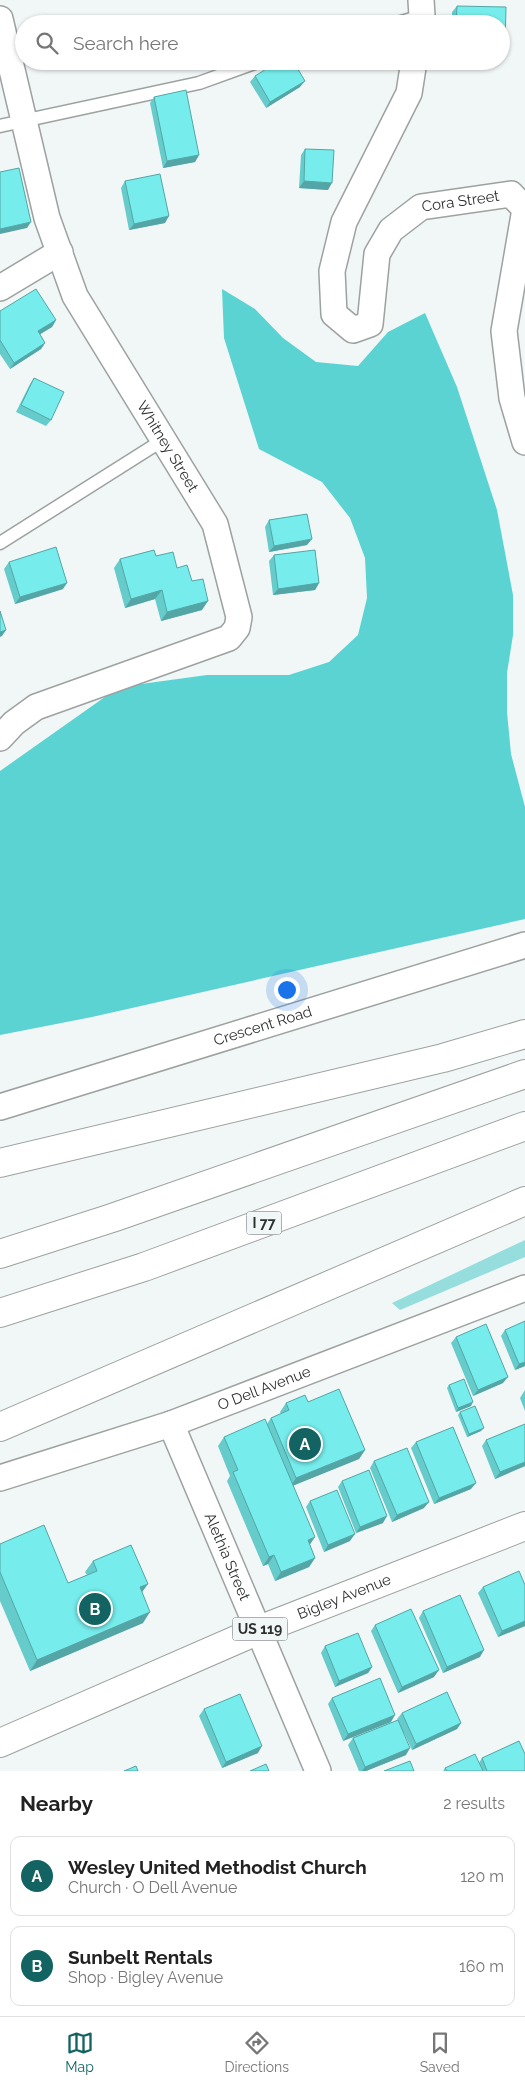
<!DOCTYPE html>
<meta charset="utf-8">
<style>
body{margin:0;font-family:Raleway,sans-serif;background:#f2f2f2;color:#222}
.you{position:absolute;left:286px;top:989px;width:18px;height:18px;margin:-12px;border:4px solid #fff;border-radius:50%;background:#1a73e8;box-shadow:0 0 0 8px #1a73e833}
.badge{display:grid;place-items:center;width:32px;height:32px;border-radius:50%;background:#136363;color:#fff;font-size:16px;font-weight:700}
.pin{position:absolute;translate:-50% -50%;border:2px solid #fff;box-shadow:0 1px 5px #0006}
.list{margin:0;padding:0;list-style:none}
h2{display:flex;justify-content:space-between;align-items:center;height:65px;margin:0;padding:0 20px;font-size:21px}
h2 small{font-size:16px;font-weight:400;color:#767676}
.list li{display:grid;grid-template-columns:32px 1fr auto;gap:15px;align-items:center;box-sizing:border-box;height:80px;margin:0 10px 10px;padding:0 10px;border:1px solid #e0e0e0;border-radius:10px}
.list b{display:block;font-size:19px;white-space:nowrap}
.list p{margin:0;font-size:16px;white-space:nowrap;color:#767676}
.list em{font-size:16px;font-style:normal;color:#767676}
.icon{flex:none;width:28px;height:28px;fill:none;stroke:currentColor;stroke-width:2;stroke-linecap:round;stroke-linejoin:round}
.map{position:relative;flex:none;width:525px;height:1771px;overflow:hidden}
.search{position:absolute;background:#fff;box-shadow:0 1px 4px #0004;left:15px;right:15px;top:15px;height:55px;display:flex;align-items:center;gap:12px;box-sizing:border-box;padding:0 18px;border-radius:28px;color:#767676;font-size:19px}
.sheet{height:245px;background:#fff}
nav{display:flex;justify-content:space-around;align-items:center;box-sizing:border-box;height:70px;border-top:1px solid #e0e0e0;background:#fff;font-size:14px;color:#767676}
nav a{display:grid;justify-items:center;gap:2px}
nav .on{color:#136363}
.map>svg:first-child{display:block}
.green{fill:#96dedd}
.forest{fill:#5ad3d2}
.lines{fill:none;stroke-linecap:round;stroke-linejoin:round}
.lane-casing{stroke:#9da2a1;stroke-width:15}
.street-casing{stroke:#9da2a1;stroke-width:28}
.primary-casing{stroke:#9da2a1;stroke-width:30}
.highway-casing{stroke:#9da2a1;stroke-width:30}
.lane{stroke:#fff;stroke-width:12}
.street{stroke:#fff;stroke-width:25}
.primary{stroke:#fff;stroke-width:28}
.highway{stroke:#fff;stroke-width:28}
.wall{fill:#65cccb}
.shaded-wall{fill:#53a6a5}
.building{fill:#76edec;stroke:#53a6a5}
.labels{text-anchor:middle;dominant-baseline:central;stroke-width:4.5;stroke-linejoin:round;paint-order:stroke}
.shield{fill:#f1f6f6;stroke:#686b6b;stroke-width:1}
.shield-label{font-size:14px;font-weight:bold;fill:#2e302f}
.street-label{font-size:15px;fill:#2e302f;stroke:#f1f6f6}
</style>
<div class="map">
<svg width="525" height="1771" viewBox="0 0 525 1771">
<rect width="100%" height="100%" fill="#f1f6f6"/>
<path class="green" d="M525 1240V1257L400 1310 392 1303Z"/>
<path class="forest" d="M222 289 255 309 283 338 316 362 358 366 388 332 425 313 457 387 497 510 513 595V635L507 673V712L511 754 525 807V919L92 1017 0 1035V771L119 687 207 675H289L329 662 358 635 367 598 365 558 350 518 322 482 259 449 224 338Z"/>
<g class="lines">
<g class="lane-casing">
<path id="lane" d="M394 24 422 16
M0 126 199 83 260 61
M0 543 163 440"/>
</g>
<g class="street-casing">
<g id="street">
<path d="M421 0 422 16 421 24"/>
<path id="s1" d="M0 19 47 218 75 296 215 524 239 617 237 628 229 638 36 707 14 723 0 738"/>
<path id="s2" d="M414 61 409 93 344 222 332 271 334 314 353 330 370 324 377 254 391 230 421 207 511 194 525 209 504 331 512 398 525 442"/>
<path d="M0 288 60 252"/>
<path id="s3" d="M0 1107 525 945"/>
<path id="s4" d="M171 1424 318 1771"/>
<path id="s5" d="M0 1478 171 1424 525 1288"/>
</g>
</g>
<g class="primary-casing">
<g id="primary">
<path id="s6" d="M0 1743 259 1630 525 1526"/>
</g>
</g>
<g class="highway-casing">
<path id="highway" d="M0 1163 443 1058 525 1034
M0 1254 112 1218 525 1074
M0 1313 144 1267 525 1126
M0 1427 525 1201"/>
</g>
<use href="#lane" class="lane"/>
<use href="#street" class="street"/>
<use href="#primary" class="primary"/>
<use href="#highway" class="highway"/>
</g>
<path class="wall" d="M457 6 501 24H452V12Z
M255 76 300 87 266 108 250 82Z
M154 97 199 155 195 162 163 168 150 103Z
M305 149 328 190 299 188 301 155Z
M125 181 165 223 129 230 121 188Z
M0 311 56 320 52 327 40 334 45 343 41 349 10 369 0 354Z
M34 378 51 420 46 426 16 412 30 384Z
M269 520 307 545 269 552 265 527Z
M274 555 319 583 315 590 273 595 269 561Z
M156 556 177 568 192 581 202 610 161 621 155 599 125 608 114 568 120 559Z
M9 562 63 589 15 604 4 569Z
M525 1321V1366L515 1370 501 1336 505 1330Z
M456 1337 503 1383 473 1396 451 1343Z
M449 1385 471 1406 456 1412 447 1388Z
M525 1390V1411L520 1398Z
M308 1402 365 1450 359 1459 293 1485 310 1545 315 1558 309 1567 275 1581 268 1564 263 1566 227 1481 230 1476 218 1446 224 1437 267 1424 271 1418 281 1414 280 1412 286 1403Z
M460 1412 481 1431 467 1437 458 1415Z
M525 1424V1466L495 1479 482 1446 486 1440Z
M416 1442 471 1489 434 1504 411 1448Z
M374 1461 424 1508 392 1522 370 1468Z
M342 1481 383 1523 356 1533 338 1487Z
M310 1501 350 1541 324 1552 306 1507Z
M0 1544 68 1583 87 1575 85 1572 93 1561 142 1592 143 1623 30 1671 0 1601Z
M525 1585V1626L498 1637 478 1593 483 1587Z
M423 1611 480 1657 443 1673 419 1618Z
M375 1625 434 1677 398 1693 371 1631Z
M325 1646 372 1667 368 1673 335 1687 321 1653Z
M332 1698 391 1722 343 1741 328 1704Z
M204 1709 258 1753 222 1768 199 1716Z
M402 1713 461 1723 457 1729 412 1750 404 1733 406 1755 366 1771H359L348 1745 353 1738 398 1720 397 1719Z
M482 1758 525 1771H443L445 1768 479 1763Z"/>
<path class="shaded-wall" d="M305 81 300 87 266 108 270 102Z
M199 155 195 162 163 168 167 161Z
M304 181 332 183 328 190 299 188Z
M169 216 165 223 129 230 134 224Z
M31 222 27 228 0 234V229Z
M56 320 52 327 34 338 38 331Z
M45 343 41 349 10 369 14 363Z
M312 539 307 545 269 552 274 546Z
M67 583 63 589 15 604 20 597Z
M319 583 315 590 273 595 278 589Z
M162 590 155 599 125 608 131 599Z
M208 601 202 610 161 621 167 612Z
M6 630 2 636 0 637V632Z
M525 1362V1366L515 1370 519 1364Z
M508 1377 503 1383 473 1396 478 1390Z
M473 1402 471 1406 456 1412 458 1408Z
M484 1428 481 1431 467 1437 469 1434Z
M365 1450 359 1459 290 1487 296 1478Z
M525 1462V1466L495 1479 500 1472Z
M476 1483 471 1489 434 1504 439 1498Z
M429 1502 424 1508 392 1522 397 1515Z
M387 1516 383 1523 356 1533 360 1527Z
M355 1534 350 1541 324 1552 328 1545Z
M315 1537 309 1546 308 1540Z
M274 1555 268 1564 263 1566 269 1557Z
M315 1558 309 1567 275 1581 281 1572Z
M148 1584 140 1595V1587Z
M150 1612 143 1623 30 1671 37 1660Z
M525 1621V1626L498 1637 502 1631Z
M484 1650 480 1657 443 1673 447 1667Z
M372 1667 368 1673 335 1687 339 1681Z
M439 1670 434 1677 398 1693 402 1687Z
M395 1715 391 1722 343 1741 348 1734Z
M461 1723 457 1729 412 1750 416 1744Z
M262 1746 258 1753 222 1768 226 1762Z
M410 1748 406 1755 366 1771H362L365 1767Z"/>
<path class="building" d="M457 6 506 7 505 48H501V24H456Z
M279 61H293L305 81 270 102 255 76Z
M186 90 199 155 167 161 154 97Z
M305 149 334 150 332 183 304 181Z
M19 168 31 222 0 229V172Z
M160 174 169 216 134 224 125 181Z
M36 289 56 320 38 331 45 343 14 363 0 340V311Z
M34 378 64 392 51 420 21 405Z
M307 514 312 539 274 546 269 520Z
M56 547 67 583 20 597 9 562Z
M154 550 156 556 173 552 177 568 187 565 192 581 203 579 208 601 167 612 162 590 131 599 120 559Z
M315 550 319 583 278 589 274 555Z
M0 611 6 630 0 632Z
M525 1321V1362L519 1364 505 1330Z
M486 1324 508 1377 478 1390 456 1337Z
M464 1379 473 1402 458 1408 449 1385Z
M339 1389 365 1450 296 1478 271 1418 289 1410 286 1403 305 1395 308 1402Z
M475 1406 484 1428 469 1434 460 1412Z
M265 1419 315 1537 308 1540 315 1558 281 1572 274 1555 269 1557 233 1472 238 1470 224 1437Z
M525 1424V1462L500 1472 486 1440Z
M453 1427 476 1483 439 1498 416 1442Z
M407 1448 429 1502 397 1515 374 1461Z
M369 1470 387 1516 360 1527 342 1481Z
M337 1490 355 1534 328 1545 310 1501Z
M44 1525 68 1583 97 1571 93 1561 131 1545 148 1584 140 1587 150 1612 37 1660 0 1572V1544Z
M519 1571 525 1585V1621L502 1631 483 1587Z
M460 1595 484 1650 447 1667 423 1611Z
M411 1609 439 1670 402 1687 375 1625Z
M358 1633 372 1667 339 1681 325 1646Z
M380 1678 395 1715 348 1734 332 1698Z
M447 1692 461 1723 416 1744 402 1713Z
M240 1694 262 1746 226 1762 204 1709Z
M398 1720 410 1748 365 1767 353 1738Z
M519 1741 525 1754V1771H487L482 1758Z
M475 1754 483 1771H447L445 1768Z
M410 1761 414 1771H384Z
M266 1764 269 1771H250Z
M136 1766 138 1771H124Z"/>
<g class="labels">
<g class="shield">
<rect x="246.5" y="1211.5" width="35" height="23" rx="4"/>
<rect x="232.5" y="1617.5" width="55" height="23" rx="4"/>
</g>
<g class="shield-label">
<text x="264" y="1223">I 77</text>
<text x="260" y="1629">US 119</text>
</g>
<g class="street-label">
<text stroke="none"><textPath href="#s2" startOffset="489">Cora Street</textPath></text>
<text stroke="none"><textPath href="#s1" startOffset="464">Whitney Street</textPath></text>
<text stroke="none"><textPath href="#s3" startOffset="275">Crescent Road</textPath></text>
<text stroke="none"><textPath href="#s5" startOffset="279">O Dell Avenue</textPath></text>
<text stroke="none"><textPath href="#s4" startOffset="144">Alethia Street</textPath></text>
<text stroke="none"><textPath href="#s6" startOffset="374">Bigley Avenue</textPath></text>
</g>
</g>
</svg>
<div class="you"></div>
<div class="pin badge" style="left:305px;top:1444px">A</div>
<div class="pin badge" style="left:95px;top:1609px">B</div>
<div class="search"><svg class="icon" aria-label="search" viewBox="0 0 24 24"><circle cx="10" cy="10" r="6"/><path d="M15 15l6 6"/></svg>Search here</div>
</div>
<section class="sheet">
<h2>Nearby<small>2 results</small></h2>
<ul class="list">
<li><span class="badge">A</span><div><b>Wesley United Methodist Church</b><p>Church · O Dell Avenue</p></div><em>120 m</em></li>
<li><span class="badge">B</span><div><b>Sunbelt Rentals</b><p>Shop · Bigley Avenue</p></div><em>160 m</em></li>
</ul>
</section>
<nav>
<a class="on"><svg class="icon" aria-label="map" viewBox="0 0 24 24"><path d="M3 6l6-2 6 2 6-2v14l-6 2-6-2-6 2zM9 4v14M15 6v14"/></svg>Map</a>
<a><svg class="icon" aria-label="directions" viewBox="0 0 24 24"><path d="M12 3l9 9-9 9-9-9zM9 14v-3h6M13 9l2 2-2 2"/></svg>Directions</a>
<a><svg class="icon" aria-label="saved" viewBox="0 0 24 24"><path d="M7 4h10v16l-5-4-5 4z"/></svg>Saved</a>
</nav>
